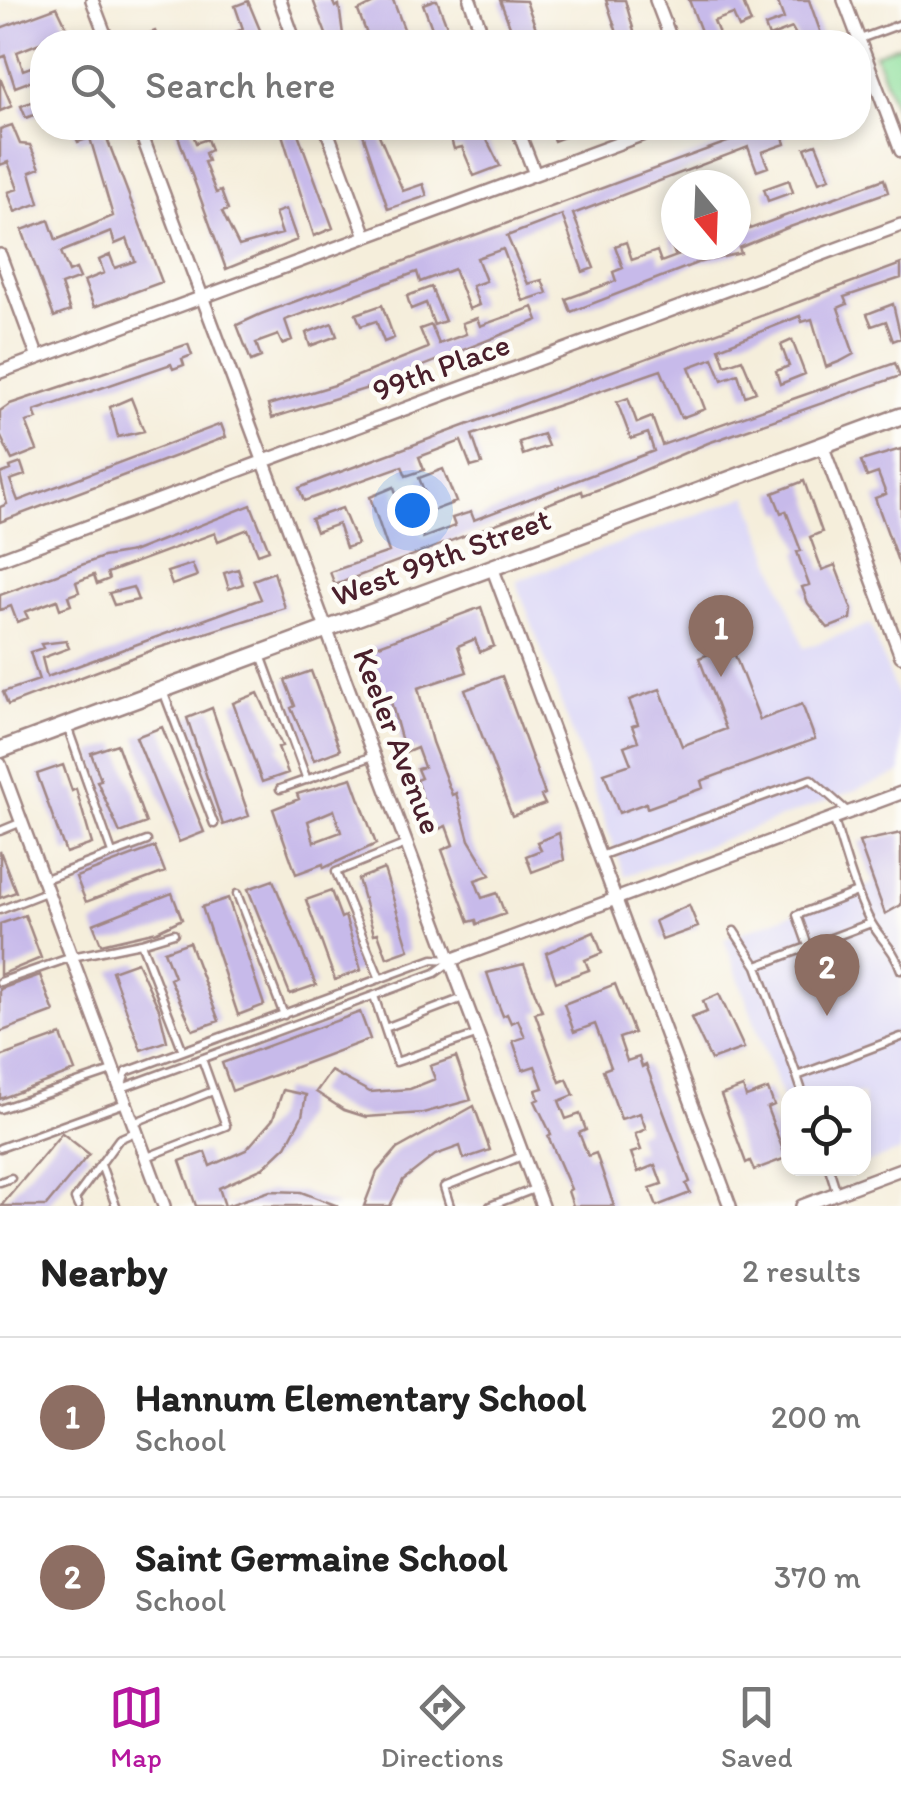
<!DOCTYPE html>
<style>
body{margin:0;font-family:Itim,sans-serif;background:#f6f6f6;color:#222}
.controls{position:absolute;right:30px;bottom:30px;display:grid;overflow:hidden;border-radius:20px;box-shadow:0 5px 15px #0003}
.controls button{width:90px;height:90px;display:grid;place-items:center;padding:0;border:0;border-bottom:2px solid #e0e0e0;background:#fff;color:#222;font:50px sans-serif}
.compass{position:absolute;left:661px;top:170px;width:90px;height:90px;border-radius:50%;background:#fff;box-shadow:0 5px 15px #0003;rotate:161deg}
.you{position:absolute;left:412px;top:510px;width:35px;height:35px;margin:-25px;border:8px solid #fff;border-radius:50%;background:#1a73e8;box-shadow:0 0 0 15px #1a73e833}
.badge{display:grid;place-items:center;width:65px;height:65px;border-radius:50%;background:#b5179e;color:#fff;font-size:32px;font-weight:700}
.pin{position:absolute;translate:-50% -82px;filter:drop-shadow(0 2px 5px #0008)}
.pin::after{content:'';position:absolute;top:52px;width:35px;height:30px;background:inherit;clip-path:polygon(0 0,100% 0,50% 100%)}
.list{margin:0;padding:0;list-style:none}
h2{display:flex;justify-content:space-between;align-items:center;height:130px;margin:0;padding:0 40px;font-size:42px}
h2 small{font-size:32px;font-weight:400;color:#767676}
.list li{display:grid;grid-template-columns:65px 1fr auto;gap:30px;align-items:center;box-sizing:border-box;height:160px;padding:0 40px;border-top:2px solid #e0e0e0}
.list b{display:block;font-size:38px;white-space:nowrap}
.list p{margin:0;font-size:32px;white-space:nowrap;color:#767676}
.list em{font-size:32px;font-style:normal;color:#767676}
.icon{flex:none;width:55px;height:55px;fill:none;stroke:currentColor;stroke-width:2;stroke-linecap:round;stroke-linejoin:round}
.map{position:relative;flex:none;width:901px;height:1206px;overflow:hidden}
.search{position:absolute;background:#fff;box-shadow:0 5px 15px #0003;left:30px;right:30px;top:30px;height:110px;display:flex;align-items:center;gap:25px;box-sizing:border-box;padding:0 35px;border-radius:40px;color:#767676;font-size:38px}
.sheet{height:450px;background:#fff}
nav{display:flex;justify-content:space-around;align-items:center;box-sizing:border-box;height:140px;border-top:2px solid #e0e0e0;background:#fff;font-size:28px;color:#767676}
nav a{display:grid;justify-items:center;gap:5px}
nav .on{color:#b5179e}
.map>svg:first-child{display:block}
.built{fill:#dad6f7}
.green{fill:#91e09f;stroke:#6e8065;stroke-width:2.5}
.building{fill:#c7baea;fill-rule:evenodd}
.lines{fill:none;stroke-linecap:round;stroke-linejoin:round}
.lane-casing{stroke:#a08683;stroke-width:11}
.street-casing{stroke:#a08683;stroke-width:16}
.secondary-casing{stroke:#a08683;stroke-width:20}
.lane{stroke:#fff;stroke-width:6}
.street{stroke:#fff;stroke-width:11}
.secondary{stroke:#fff;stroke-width:15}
.labels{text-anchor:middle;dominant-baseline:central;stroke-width:9;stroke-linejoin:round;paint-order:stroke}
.street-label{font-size:32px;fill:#4a1f2b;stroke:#fdfcf7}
</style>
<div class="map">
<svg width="901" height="1206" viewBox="0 0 901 1206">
<rect width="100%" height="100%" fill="#fdfcf7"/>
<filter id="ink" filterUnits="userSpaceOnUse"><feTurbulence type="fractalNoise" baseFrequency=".01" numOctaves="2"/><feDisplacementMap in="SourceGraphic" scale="20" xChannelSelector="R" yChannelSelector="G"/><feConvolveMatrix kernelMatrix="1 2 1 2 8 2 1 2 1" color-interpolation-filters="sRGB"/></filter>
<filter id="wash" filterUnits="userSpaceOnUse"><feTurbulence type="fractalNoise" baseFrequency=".0048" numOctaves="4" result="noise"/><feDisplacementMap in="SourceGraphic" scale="40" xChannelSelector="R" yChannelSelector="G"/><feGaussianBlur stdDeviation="2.25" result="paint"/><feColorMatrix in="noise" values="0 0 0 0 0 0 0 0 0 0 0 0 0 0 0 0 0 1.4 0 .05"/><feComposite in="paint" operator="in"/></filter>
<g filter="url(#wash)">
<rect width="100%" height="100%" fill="#f5eedb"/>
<path class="built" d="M748 496 804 648 870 624 901 706V773L625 876 516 581Z
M901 873V1151L864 1164V1094H788V1113L724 939Z"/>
<path class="green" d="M901 44V124L875 54Z"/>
<g id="blocks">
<path class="building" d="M313 0H332L335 7 339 5 344 42H329Z
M380 0H393L409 42H398L396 38 370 42 358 11Z
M434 0H437L453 42H437L423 4Z
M500 0 526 1 541 42H516Z
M606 0H625L637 42H620Z
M689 0H742L751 23 739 28 733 14 714 21 722 42H705Z
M777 0H809L824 42H800L792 28 769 37 765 26 784 19Z
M248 1 265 42H209L243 29 235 6Z
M57 7 70 34 66 36 69 42H42L17 52 23 70 42 63V77L15 87 5 56 0 58V28Z
M155 31 159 42H126Z
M0 78 12 106 0 111Z
M42 98V112L26 118 21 106Z
M12 125 20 144 30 145 40 168 30 172 39 203 15 212 8 192 18 189 8 162 0 165V129Z
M72 128H103L162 282 94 307 84 281 104 273 99 260 110 255 115 268 135 261 127 239 115 244 111 232 61 252 69 272 76 269 80 278 61 285 70 311 54 317 22 230 49 220 56 240 113 216 90 138 78 142Z
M175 128H191L196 143 207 139 211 150 205 153 208 161 204 162 216 193 221 191 228 210 222 212 239 246 282 234 275 213 286 209 297 240 226 269Z
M280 128H296L333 228 314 236Z
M361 128H376L403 191 423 184 427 196 388 209Z
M467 128H481L500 166 474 176 462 147 454 149 451 139Z
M549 128H588L554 141Z
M765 128 802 129 783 136 785 144 762 152 768 167 757 171 748 147 573 214 594 268 583 272 562 215 507 236 528 284 542 280 547 293 523 301 503 249 477 258 486 281 472 286 479 305 469 309 454 269 420 282 417 272 285 320 292 340 282 344 278 335 256 343 261 357 251 361 237 325 261 314Z
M816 144 830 178 819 182 805 148Z
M884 179 888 192 787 228 739 248 741 253 697 263 571 312 566 299 616 281 613 272 623 268 615 246 626 242 632 260 657 251 661 262 693 250 692 245H736V194L750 229Z
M789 180 793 192 768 201 764 189Z
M676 222V254L675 255 665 226Z
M901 264V278L844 297 847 304 838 308 854 354 841 361 826 367 812 319 802 322 800 316 719 348 725 365 742 359 756 392 745 396 738 374 722 380 713 358 689 367 705 409 681 418 661 370 472 435 482 464 471 467 461 441 419 457 424 470 406 476 402 466 304 501 299 488 324 478Z
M431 287 445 321 434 325 426 303 411 309 407 296Z
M893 304 901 338 893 341 886 321 872 326 867 314Z
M382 305 394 338 384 342 376 321 361 326 356 314Z
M533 307 538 320 368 388 272 418 268 405 335 385 428 348 420 329 431 325 439 344 466 334 462 323 477 318 480 326Z
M332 323 337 336 310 346 306 333Z
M792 340 805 374 780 384 776 371 789 366 781 345Z
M188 344 192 355 182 359 184 365 173 369 171 364 34 411 37 419 26 422 37 450 12 460 0 435V411L10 404Z
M895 363 900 376 708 443 602 488 583 495 582 491 335 585 330 572 389 552 370 497 394 487 406 532 419 527 423 538 455 526 452 518 471 512 474 520 654 451 648 433 631 439 617 402 628 398 637 423 652 417 662 445Z
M131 398 144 431 118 437 110 407Z
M221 424 226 437 0 522V507L7 504 0 474 11 470 10 467 21 463 25 475 10 480 18 501Z
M543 434 548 446 523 455 519 442Z
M901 449V566L900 567 875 498 886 494 878 473 867 477 861 461Z
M443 469 456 502 432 511 419 478Z
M804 481 822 532 810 537 822 570 835 565 852 610 851 619 828 628 808 603 802 587 809 585 797 552 801 551 786 511 781 513 773 493Z
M251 505 269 550 258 554 248 529 218 541 215 533 107 573 109 579 97 584 94 575 76 582 79 592 68 596 71 605 60 609 57 600 25 612 28 618 17 622 11 606 0 610V595L103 557 132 552Z
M342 508 357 544 346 548 338 524 316 532 311 519Z
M192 564 197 576 172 585 167 572Z
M238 569 243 584 229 589 224 573Z
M274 572 285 608 158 648 8 705 3 692 39 680 30 652 43 648 41 644 66 641 69 648 42 658 47 677 261 599 253 580Z
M133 587 138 600 114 605 109 593Z
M481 607 494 646 480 652 475 639 458 646 467 672 418 688 432 742 452 795 456 793 469 840 490 875 475 880 482 898 497 893 505 914 477 924 476 920 469 922 442 850 453 845 446 826 434 831 416 780 421 778 417 769 424 767 417 748 405 753 390 698 382 701 363 651Z
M731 645 760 720 802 704 815 739 701 781 703 788 647 808 646 803 619 813 604 773 631 764 624 746 638 741 632 726 638 724 629 700 660 689 682 746 726 729 699 658Z
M311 671 340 750 314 760 291 708 295 706 285 680Z
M502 676 545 794 541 796 545 804 512 816 465 690Z
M258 693 282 746 278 747 288 773 262 782 233 703Z
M212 708 249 816 223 825 187 718Z
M162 727 204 832 179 842 136 737Z
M117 744 146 823 120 833 97 781 101 780 91 753Z
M63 765 72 791 76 789 92 844 66 853 37 774Z
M352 778 376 844 324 868 323 864 296 874 273 809 299 799 297 794ZM334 810 341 832 314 842 308 821Z
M559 833 564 860 532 872 526 856 541 850 537 842Z
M901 833V905L885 914 859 842Z
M155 847 165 872 86 902 76 877Z
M0 851 16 892 0 898Z
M384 869 409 950 387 958 378 933 374 934 358 879Z
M273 880 316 985 290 994 248 889Z
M331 891 341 918 345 916 361 970 335 980 306 900Z
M172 893 182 919 157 931 101 944 93 924Z
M228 898 264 1005 238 1015 202 907Z
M689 905 698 927 662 940 655 921Z
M25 915 41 958 0 975V924Z
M594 932 602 953 585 960 589 970 556 982 546 953Z
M189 942 219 1021 193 1030 170 979 174 977 164 951Z
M137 962 159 1009 167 1041 141 1050 112 971Z
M524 964 542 1011 535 1013 560 1082 567 1079 574 1095 559 1101 566 1119 580 1114 586 1130 579 1133 588 1156 596 1153 614 1206H573L568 1191 571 1189 548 1136 551 1134 535 1101 539 1099 536 1090 543 1088 535 1066 523 1070 513 1041 525 1037 518 1020 511 1023 507 1014 503 1016 495 996 487 973Z
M40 975 54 1012 0 1032V989Z
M615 984 634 1033 619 1038 627 1061 639 1057 642 1067 646 1065 690 1182 686 1184 690 1193 657 1206 650 1188 662 1184 655 1165 638 1172 631 1153 641 1150 635 1134 646 1129 640 1113 621 1119 603 1070 611 1067 595 1024 574 1032 564 1004Z
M719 994 744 1048 711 1060 691 1018 707 1012 703 1001Z
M360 1012 370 1039 232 1091 222 1063Z
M61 1035 75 1071 0 1099V1057Z
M456 1057 471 1100 423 1113 366 1117 344 1110 316 1092 331 1071 370 1092 410 1089 435 1079 430 1066Z
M743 1087 746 1097 768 1089 774 1105 767 1108 786 1158 754 1170 750 1161 746 1163 721 1095Z
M283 1090 306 1095 302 1116 286 1146 263 1168 219 1188 225 1206H196L180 1161 205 1152 210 1166 246 1150 273 1119Z
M474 1106 490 1150 464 1159 460 1146 435 1155 403 1180 390 1206H364L377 1172 397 1149Z
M62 1133 89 1154 46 1206H1Z
M270 1191 301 1192 338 1206H226Z"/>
</g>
</g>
<g filter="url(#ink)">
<use href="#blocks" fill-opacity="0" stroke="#a08683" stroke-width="2.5"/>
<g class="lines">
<g class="lane-casing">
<path id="lane" d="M860 39 901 24
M261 655 307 780
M163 691 214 824
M67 726 112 853
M280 789 373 756
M834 820C844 852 853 886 868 917 878 938 893 946 901 970
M0 831 22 822
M600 856 811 779 848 812
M43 880 147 841
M237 894 284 1015
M0 910 46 892
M734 931 757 966 797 1076
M141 943 174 933
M808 946 797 915 857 892
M757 966 871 923
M380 979 336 872 406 844
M0 982 72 957 141 943 183 1051
M374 996 396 1062 476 1035
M385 1028 463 998
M121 1088 126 1072 433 959 451 960
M122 1088 435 973 450 962
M803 1094 797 1076 901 1037
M0 1109 112 1071
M133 1123 213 1091
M0 1148 125 1103
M147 1157 226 1126 202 1059
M101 1165 116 1206
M829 1168 837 1193
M0 1182 11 1178
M78 1206 75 1199 119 1139 135 1132
M450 1206 444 1187 522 1156
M490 1206 534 1189"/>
</g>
<g class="street-casing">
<path id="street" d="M92 0 108 42
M280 0 295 42
M470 0 485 42
M656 0 672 42
M844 0 901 151
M139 128 542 1206
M326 128 366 236
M517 128 535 174
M0 255 38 358
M0 372 660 128
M822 445 901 656
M0 559 901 225
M492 567 730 1206
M0 764 164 1206
M451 960 901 793
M802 1206 901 1169"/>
</g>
<g class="secondary-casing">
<path id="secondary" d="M0 750 901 416"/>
</g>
<use href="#lane" class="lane"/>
<use href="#street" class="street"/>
<use href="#secondary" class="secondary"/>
</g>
</g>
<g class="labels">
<g class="street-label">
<text transform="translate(441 367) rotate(-20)">99th Place</text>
<text transform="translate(441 557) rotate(-20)">West 99th Street</text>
<text transform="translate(398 741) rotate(69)">Keeler Avenue</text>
</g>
</g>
</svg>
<div class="controls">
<button><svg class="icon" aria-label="locate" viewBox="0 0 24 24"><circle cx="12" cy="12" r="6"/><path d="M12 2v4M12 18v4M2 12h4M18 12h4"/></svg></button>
</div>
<svg class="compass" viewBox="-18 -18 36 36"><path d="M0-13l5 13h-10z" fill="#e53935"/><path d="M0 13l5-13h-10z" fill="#767676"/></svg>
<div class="you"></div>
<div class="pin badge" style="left:721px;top:677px;background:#8d6e63">1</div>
<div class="pin badge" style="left:827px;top:1016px;background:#8d6e63">2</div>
<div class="search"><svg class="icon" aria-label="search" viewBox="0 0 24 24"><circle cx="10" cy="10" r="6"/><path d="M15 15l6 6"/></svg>Search here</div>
</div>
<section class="sheet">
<h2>Nearby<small>2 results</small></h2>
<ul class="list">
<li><span class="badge" style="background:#8d6e63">1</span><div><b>Hannum Elementary School</b><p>School</p></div><em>200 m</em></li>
<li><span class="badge" style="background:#8d6e63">2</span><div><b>Saint Germaine School</b><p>School</p></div><em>370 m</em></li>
</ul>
</section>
<nav>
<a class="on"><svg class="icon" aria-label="map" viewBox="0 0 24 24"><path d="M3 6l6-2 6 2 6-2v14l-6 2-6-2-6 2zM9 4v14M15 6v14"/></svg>Map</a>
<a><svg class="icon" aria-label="directions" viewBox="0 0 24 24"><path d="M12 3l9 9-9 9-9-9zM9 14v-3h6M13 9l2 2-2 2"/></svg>Directions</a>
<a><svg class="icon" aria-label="saved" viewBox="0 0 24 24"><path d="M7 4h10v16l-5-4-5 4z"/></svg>Saved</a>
</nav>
